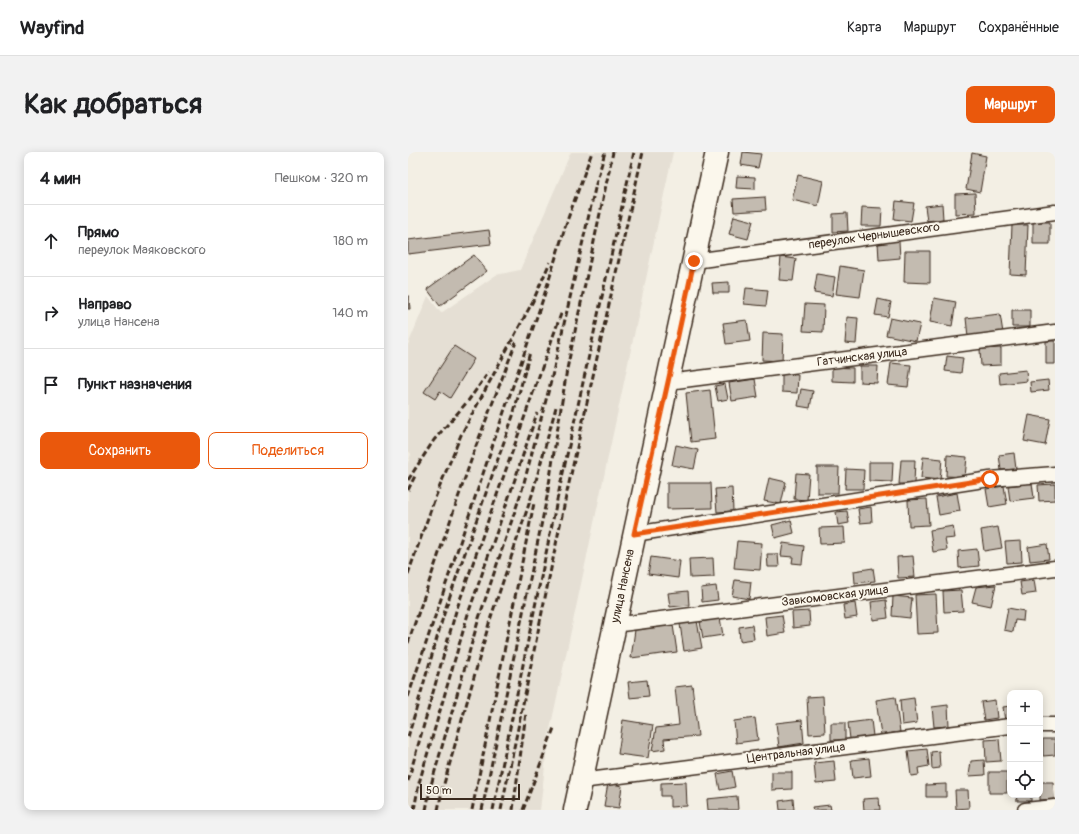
<!DOCTYPE html>
<html lang="ru">
<meta charset="utf-8">
<style>
body{margin:0;font-family:Pangolin,sans-serif;background:#f2f2f2;color:#202124}
.controls{position:absolute;right:12px;bottom:12px;display:grid;overflow:hidden;border-radius:8px;box-shadow:0 2px 10px #0003}
.controls button{width:36px;height:36px;display:grid;place-items:center;padding:0;border:0;border-bottom:1px solid #e0e0e0;background:#fff;color:#202124;font:20px sans-serif}
.scale{position:absolute;left:12px;bottom:10px;width:100px;box-sizing:border-box;padding-left:4px;border:2px solid #3b2a1e;border-top:0;font-size:11px;line-height:14px;white-space:nowrap;color:#3b2a1e;-webkit-text-stroke:3px #fbf7ec;paint-order:stroke}
.stop{position:absolute;width:12px;height:12px;margin:-9px;border:3px solid #ea580c;border-radius:50%;background:#fff}
.stop.end{background:#ea580c;border-color:#fff;box-shadow:0 1px 4px #0008}
.list{margin:0;padding:0;list-style:none}
h2{display:flex;justify-content:space-between;align-items:center;height:52px;margin:0;padding:0 16px;font-size:17px}
h2 small{font-size:13px;font-weight:400;color:#757577}
.list li{display:grid;grid-template-columns:26px 1fr auto;gap:12px;align-items:center;box-sizing:border-box;height:72px;padding:0 16px;border-top:1px solid #e0e0e0}
.list b{display:block;font-size:15px;white-space:nowrap}
.list p{margin:0;font-size:13px;white-space:nowrap;color:#757577}
.list em{font-size:13px;font-style:normal;color:#757577}
.actions{display:flex;gap:8px;padding:12px 16px}
.actions a{flex:1;padding:9px 0;border:1px solid #ea580c;border-radius:8px;text-align:center;font-size:14px;color:#ea580c}
.actions .main{background:#ea580c;color:#fff}
.icon{flex:none;width:22px;height:22px;fill:none;stroke:currentColor;stroke-width:2;stroke-linecap:round;stroke-linejoin:round}
.map{position:relative;flex:none;width:647px;height:658px;overflow:hidden;border-radius:8px}
header{display:flex;align-items:center;gap:24px;box-sizing:border-box;height:56px;padding:0 20px;background:#fff;border-bottom:1px solid #e0e0e0}
header strong{font-size:19px}
nav{display:flex;gap:22px;margin-inline-start:auto;font-size:14px}
.intro{display:flex;align-items:center;justify-content:space-between;box-sizing:border-box;height:96px;padding:0 24px}
h1{margin:0;font-size:28px}
.button{padding:10px 18px;border-radius:8px;background:#ea580c;color:#fff;font-size:14px;font-weight:700}
main{display:flex;gap:24px;padding:0 24px}
aside{flex:1;background:#fff;border-radius:8px;box-shadow:0 2px 10px #0003}
.map>svg:first-child{display:block}
.built{fill:#e5dfd4}
.building{fill:#c3bbb0;stroke:#3b2a1e}
.lines{fill:none;stroke-linecap:round;stroke-linejoin:round}
.street-casing{stroke:#3b2a1e;stroke-width:17}
.primary-casing{stroke:#3b2a1e;stroke-width:25}
.street{stroke:#fbf7ec;stroke-width:14}
.primary{stroke:#fbf7ec;stroke-width:22}
.rail{stroke:#3b2a1e;stroke-width:3;stroke-dasharray:6 3;stroke-linecap:butt}
.route{stroke:#ea580c;stroke-width:5}
.labels{text-anchor:middle;dominant-baseline:central;stroke-width:3.5;stroke-linejoin:round;paint-order:stroke}
.street-label{font-size:12px;fill:#3b2a1e;stroke:#fbf7ec}
</style>
<header>
<strong>Wayfind</strong>
<nav><a>Карта</a><a>Маршрут</a><a>Сохранённые</a></nav>
</header>
<div class="intro"><h1>Как добраться</h1><a class="button">Маршрут</a></div>
<main>
<aside>
<h2>4 мин<small>Пешком · 320 m</small></h2>
<ul class="list">
<li><svg class="icon" aria-label="ahead" viewBox="0 0 24 24"><path d="M12 20V5M6 11l6-6 6 6"/></svg><div><b>Прямо</b><p>переулок Маяковского</p></div><em>180 m</em></li>
<li><svg class="icon" aria-label="right" viewBox="0 0 24 24"><path d="M7 20v-9h11M14 6l5 5-5 5"/></svg><div><b>Направо</b><p>улица Нансена</p></div><em>140 m</em></li>
<li><svg class="icon" aria-label="arrive" viewBox="0 0 24 24"><path d="M6 21V4h12l-3 4 3 4H6"/></svg><div><b>Пункт назначения</b></div></li>
</ul>
<div class="actions"><a class="main">Сохранить</a><a>Поделиться</a></div>
</aside>
<div class="map">
<svg width="647" height="658" viewBox="0 0 647 658">
<rect width="100%" height="100%" fill="#f3efe4"/>
<filter id="ink" filterUnits="userSpaceOnUse"><feTurbulence type="fractalNoise" baseFrequency=".025" numOctaves="2"/><feDisplacementMap in="SourceGraphic" scale="8" xChannelSelector="R" yChannelSelector="G"/><feConvolveMatrix kernelMatrix="1 2 1 2 8 2 1 2 1" color-interpolation-filters="sRGB"/></filter>
<g filter="url(#ink)">
<path class="built" d="M163 0H265L140 587 132 658H0V311L3 302 0 298V193L20 144 33 161 88 123 112 118Z"/>
<path class="building" d="M335 0 353 2 350 16 333 13Z
M564 1 578 4 572 40 558 37Z
M390 23 415 29 410 54 384 48Z
M329 24 347 25V37L328 36Z
M567 41 568 61 547 62V42Z
M357 45 358 58 326 60 325 47Z
M488 49 506 51 503 69 486 67Z
M534 52 535 67 519 69 517 54Z
M454 55 474 56 473 74H453Z
M439 61 440 79 425 80V62Z
M326 64 345 69 340 87 321 82Z
M625 70H642V92H625Z
M604 73H620L618 123 602 122Z
M81 78 83 92 0 102V88Z
M491 89 492 106 471 108 470 90Z
M497 99H522V131L496 130Z
M66 103 79 119 32 154 19 137Z
M373 105 388 107 385 129 371 128Z
M432 114 456 118 452 145 428 142Z
M409 122 427 125 424 144 406 141Z
M321 130V141H305L304 131Z
M338 136 360 138 358 154 336 152Z
M0 144H1L2 157H0Z
M526 146 548 150 544 174 522 170Z
M470 147 483 150 480 165 467 163Z
M397 152 416 153 415 180 395 179Z
M604 158H622V175H604Z
M592 162 595 181 560 185 558 166Z
M439 165 450 166 448 192 437 191Z
M482 166 512 172 508 189 478 183Z
M339 168 342 189 318 192 315 171Z
M355 181 375 182 374 209 354 208Z
M638 189H647V212H638Z
M46 194 66 207 42 246 32 239 27 247 16 240Z
M593 196V213L573 214 572 197Z
M539 204 555 206 553 221 537 219Z
M483 211 503 213 500 235 480 233Z
M452 214H470L469 231 452 230Z
M424 215 445 216V230L424 229Z
M618 218 619 229 592 232 591 221Z
M374 222 390 223 389 241 374 240Z
M347 227 350 245 324 249 321 231Z
M640 228 641 238 623 240 622 230Z
M317 232 320 247 310 249 307 234Z
M393 237 405 239 402 256 390 254Z
M302 238 307 287 283 290 278 241Z
M621 263 642 267 637 293 616 289Z
M268 293 290 298 286 317 264 313Z
M606 301 608 317 593 318 591 303Z
M539 303 559 305 557 325 538 324Z
M515 305 534 307 532 328 513 326Z
M493 308H507L506 332H491Z
M461 310H485L484 330 461 329Z
M409 315H431L430 341H409Z
M438 317 456 318 455 337H437Z
M388 321 401 322 399 348 386 347Z
M361 326 378 330 373 352 356 349Z
M259 331H303L304 356 259 357Z
M624 331 626 346 602 349 600 334Z
M647 332V348L631 349 630 333Z
M596 334 599 352 581 355 578 337Z
M324 336 325 359 309 360 307 337Z
M549 341 552 359 531 363 528 345Z
M519 347 521 373 501 374 500 348Z
M463 355 464 370 452 371 450 357Z
M439 359 441 371 430 373 428 360Z
M383 368 386 381 367 386 364 373Z
M545 374 547 386 537 387 539 398 525 400 522 378Z
M436 375 437 391 412 392 411 376Z
M590 375 594 396 576 399 573 378Z
M329 389 354 391 352 418 326 416Z
M613 389 614 410 599 411 597 390Z
M375 391 396 394 394 412 384 411 385 405 373 404Z
M639 392 641 407 622 409 620 395Z
M569 397 571 414 551 416 550 399Z
M359 402H370L371 415H360Z
M505 404 507 425 490 426 489 405Z
M243 405 272 409 270 426 240 422Z
M305 406 306 425 282 426 281 407Z
M465 416 467 429 447 431 446 419Z
M327 428 343 430 341 447 324 444Z
M626 428 628 441 614 443 612 430Z
M588 433 583 454 564 450 568 435Z
M308 434 310 448 294 450 293 436Z
M553 438 555 459 536 460 535 439Z
M280 439 281 453 262 455 260 441Z
M528 442 530 481 509 482 507 443Z
M485 444 504 446 502 466 484 464Z
M478 448 480 466 465 468 463 450Z
M447 451 449 465 437 467 435 453Z
M600 456 616 459 615 469 607 468 605 480 596 478Z
M401 459 402 474 385 476 384 460Z
M374 463 377 481 359 484 357 465Z
M312 466 315 483 295 486 292 470Z
M289 469 294 496 276 499 272 472Z
M265 473 269 500 223 506 227 478Z
M344 473 346 487 332 489 331 475Z
M239 528 241 544 222 546 220 530Z
M284 533 290 584 256 587 257 597 244 599 248 576 271 573 267 535Z
M415 544 417 581 401 582 399 545Z
M487 545 492 580 473 583 468 548Z
M506 546 509 571 494 573 492 548Z
M587 548 589 566 576 568 573 550Z
M540 553 541 574 526 575 524 555Z
M602 554V568L597 569 595 555Z
M347 566 350 588 328 591 326 569Z
M215 568 245 573 240 606 210 602Z
M394 568 396 591 371 595 368 571Z
M463 568 465 584 442 587 440 571Z
M423 571H437V588H423Z
M591 587 593 609 578 610 577 588Z
M635 587H647V603L635 604Z
M519 597 521 614 510 616 511 623 503 624 500 599Z
M531 599 532 616 524 617 523 600Z
M461 606 463 624 445 626 443 608Z
M576 608 577 623 561 624 563 609Z
M426 609 428 630 408 632 406 611Z
M324 619 327 635 312 638 309 622Z
M364 620H384V637L364 638Z
M581 620H599V641H581Z
M278 630 279 654 262 655V644H253V631Z
M632 630H645L646 647 632 648Z
M200 631 214 634 211 656 196 654Z
M538 632V645H518V633Z
M547 638H560L561 656 548 657Z
M608 643H623V649H609Z
M329 644 330 658H300L299 647Z
M471 646 472 658H456L455 647Z
M385 647 386 658H372L371 649Z
M422 653 423 658H405L404 655Z"/>
<g class="lines">
<g class="street-casing">
<path id="street" d="M286 109 647 60
M260 230 647 180
M226 382 582 327 647 322
M206 473 647 416
M632 573H647
M173 629 602 574
M617 658 647 655"/>
</g>
<g class="primary-casing">
<path id="primary" d="M167 658 309 0"/>
</g>
<use href="#street" class="street"/>
<use href="#primary" class="primary"/>
<path class="rail" d="M0 328 26 288 60 249 81 220
M0 338 7 324
M0 422 27 346 53 283 125 149 142 110
M0 491 68 294 108 190
M0 545 87 286 136 144 159 69 184 0
M0 585 38 455 105 264 122 200
M0 629 48 459 154 159
M6 658 11 631 60 462 104 336 129 261
M18 658 23 633 71 466 114 338 142 233 188 32 197 0
M30 658 34 639 82 468 124 343 148 255
M64 658 126 351
M74 658 139 345 159 217 205 0
M85 658 149 348 226 0
M93 658 157 349 235 0
M105 658 118 561
M115 658 146 576"/>
</g>
</g>
<g class="lines" filter="url(#ink)">
<path class="route" d="M286 109 260 230 226 382 582 327"/>
</g>
<g class="labels">
<g class="street-label">
<text transform="translate(466 84) rotate(-8)">переулок Чернышевского</text>
<text transform="translate(454 205) rotate(-7)">Гатчинская улица</text>
<text transform="translate(215 434) rotate(-78)">улица Нансена</text>
<text transform="translate(427 444) rotate(-7)">Завкомовская улица</text>
<text transform="translate(388 601) rotate(-7)">Центральная улица</text>
</g>
</g>
</svg>
<div class="controls">
<button>+</button>
<button>−</button>
<button><svg class="icon" aria-label="locate" viewBox="0 0 24 24"><circle cx="12" cy="12" r="6"/><path d="M12 2v4M12 18v4M2 12h4M18 12h4"/></svg></button>
</div>
<div class="scale">50 m</div>
<div class="stop" style="left:582px;top:327px"></div>
<div class="stop end" style="left:286px;top:109px"></div>
</div>
</main>
